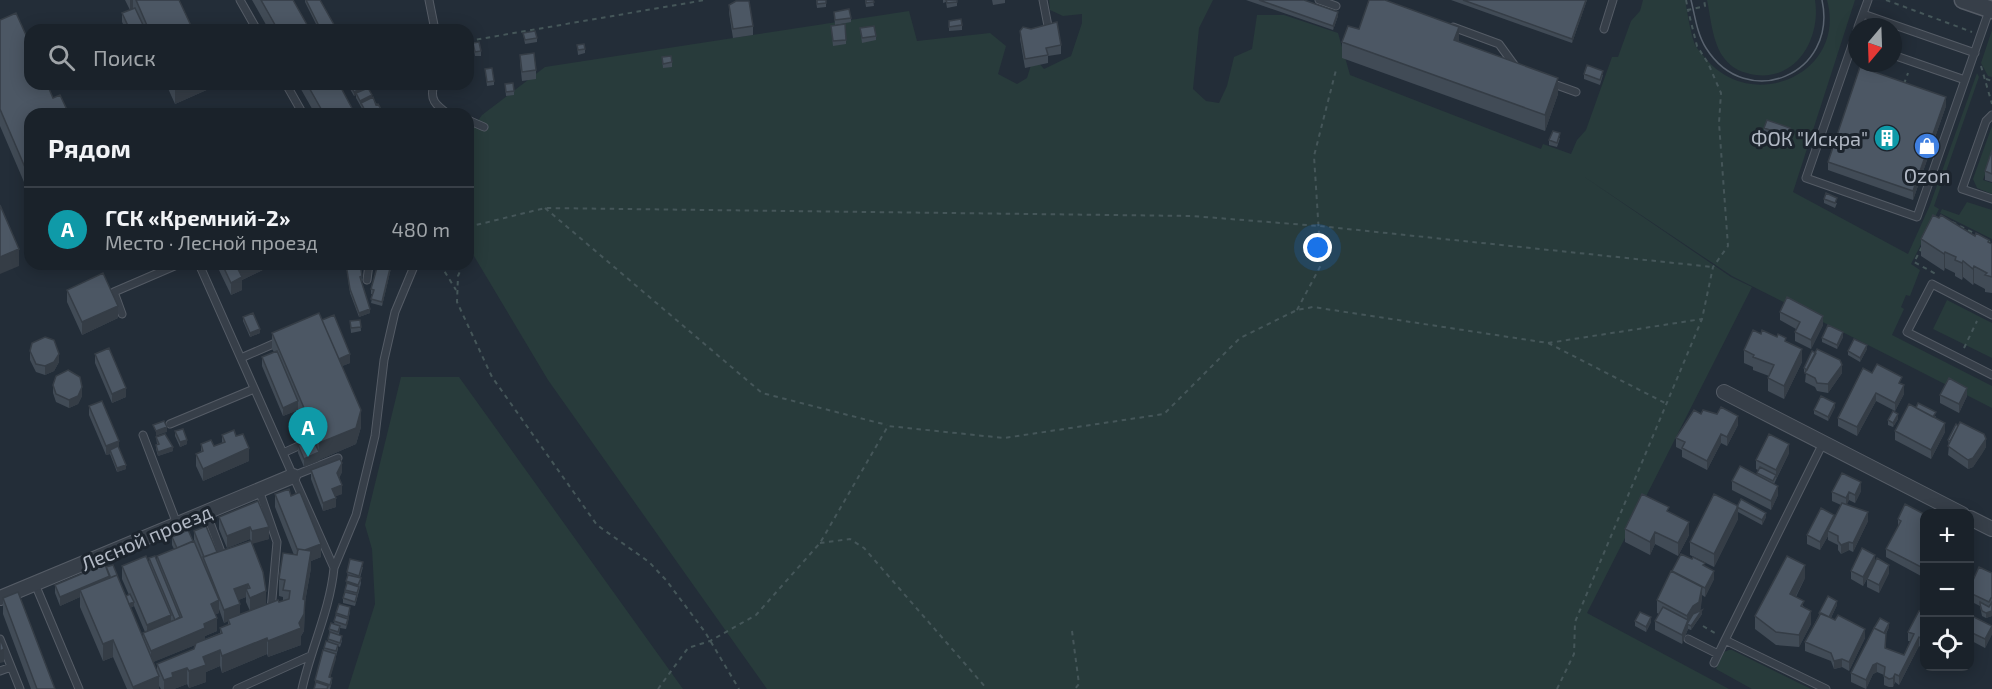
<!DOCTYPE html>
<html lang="ru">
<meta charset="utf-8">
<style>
body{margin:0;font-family:"Exo 2",sans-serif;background:#232a32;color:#f1f3f6}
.controls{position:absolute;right:18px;bottom:18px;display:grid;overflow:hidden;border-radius:12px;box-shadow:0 3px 15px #0003}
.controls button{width:54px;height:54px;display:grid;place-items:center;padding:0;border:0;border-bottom:2px solid #383f47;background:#1a222a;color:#f1f3f6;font:30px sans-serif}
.compass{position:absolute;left:1848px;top:18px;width:54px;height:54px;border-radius:50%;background:#1a222a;box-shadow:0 3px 15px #0003;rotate:199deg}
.you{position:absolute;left:1318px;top:248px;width:21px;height:21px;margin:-15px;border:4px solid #fff;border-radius:50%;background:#1a73e8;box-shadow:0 0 0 9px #1a73e833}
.badge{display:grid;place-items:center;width:39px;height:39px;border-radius:50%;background:#ea580c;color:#fff;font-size:20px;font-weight:700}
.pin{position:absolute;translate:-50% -50px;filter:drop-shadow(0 2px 3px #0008)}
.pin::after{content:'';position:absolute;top:32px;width:21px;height:18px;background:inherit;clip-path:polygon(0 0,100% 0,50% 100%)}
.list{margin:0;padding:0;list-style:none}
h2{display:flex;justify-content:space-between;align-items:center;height:78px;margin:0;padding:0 24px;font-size:26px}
h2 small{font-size:20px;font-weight:400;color:#9fa4a8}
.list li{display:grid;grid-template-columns:39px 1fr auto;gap:18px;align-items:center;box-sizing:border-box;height:84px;padding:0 24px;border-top:2px solid #383f47}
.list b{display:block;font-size:22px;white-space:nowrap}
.list p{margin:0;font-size:20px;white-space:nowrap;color:#9fa4a8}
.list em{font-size:20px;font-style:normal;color:#9fa4a8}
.icon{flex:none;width:33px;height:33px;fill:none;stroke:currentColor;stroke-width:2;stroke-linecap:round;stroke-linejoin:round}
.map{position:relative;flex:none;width:1992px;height:689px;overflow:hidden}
.search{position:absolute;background:#1a222a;box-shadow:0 3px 15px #0003;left:24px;top:24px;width:450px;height:66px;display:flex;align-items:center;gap:15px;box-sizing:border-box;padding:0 21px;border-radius:18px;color:#9fa4a8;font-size:22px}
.panel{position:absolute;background:#1a222a;box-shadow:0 3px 15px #0003;left:24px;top:108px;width:450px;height:162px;border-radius:18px}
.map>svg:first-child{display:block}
.green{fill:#283b3b}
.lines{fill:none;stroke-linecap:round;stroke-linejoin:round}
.service-casing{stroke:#555c66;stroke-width:9}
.minor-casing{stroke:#555c66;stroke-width:16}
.tertiary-casing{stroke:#555c66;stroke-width:19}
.path{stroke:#455659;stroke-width:2;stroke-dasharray:4.5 4.5;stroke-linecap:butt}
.service{stroke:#373f49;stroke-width:7}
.minor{stroke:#373f49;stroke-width:14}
.tertiary{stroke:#373f49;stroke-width:16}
.tram{stroke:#59636f;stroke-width:1.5}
.wall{fill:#414b56;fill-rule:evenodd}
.shaded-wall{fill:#353d46}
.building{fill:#4c5764;stroke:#353d46;stroke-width:1.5}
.labels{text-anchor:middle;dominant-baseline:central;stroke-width:6;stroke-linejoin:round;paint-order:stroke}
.poi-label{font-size:20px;fill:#b2b9c5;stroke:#1c242d;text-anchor:end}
.street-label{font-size:20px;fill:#b2b9c5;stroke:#1c242d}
</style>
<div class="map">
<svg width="1992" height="689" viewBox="0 0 1992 689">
<rect width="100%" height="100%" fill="#232d38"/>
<path class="green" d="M1049 0H1213L1199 28 1193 89 1206 101 1219 103 1227 86 1234 57 1252 49 1257 15H1284L1338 33 1350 75 1541 149 1543 144 1571 154 1577 140 1586 130 1612 57H1618L1631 21 1640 11 1643 0H1685C1688 15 1690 31 1695 45 1698 50 1703 55 1706 59 1754 115 1847 72 1827 0H1855L1793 192 1908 254 1930 205 1977 73 1979 77 1934 206 1939 209 1911 264 1920 270 1910 296 1906 295 1901 307 1904 309 1892 335 1992 386V408L1732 276 1583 176 1731 277 1752 287 1587 613 1729 689H767L548 380 468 246V135L482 115 545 67 909 11 917 41 990 33 1006 46 998 74 1017 84 1027 78 1031 65 1037 61 1044 69 1071 56 1082 23V14L1063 16 1050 10Z
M1707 0H1815C1821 37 1798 80 1756 75 1743 73 1732 69 1724 58 1712 42 1711 18 1707 0Z
M1992 30V77L1988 76 1981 63Z
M1992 126V155L1983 180 1992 183V194L1977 188 1973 179Z
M1967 202 1992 210V239L1940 213 1942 209 1959 215Z
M1947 300 1992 323V358L1933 329Z
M401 377H459L683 689H348L375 604 372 549 365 525Z
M1729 650H1732L1811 689H1752L1716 669 1724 652Z"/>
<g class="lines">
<g class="service-casing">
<path id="service" d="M240 0 257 30
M429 0 435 30
M1043 0 1048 26
M1319 0 1336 6
M1863 14 1975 53
M1453 27 1499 44 1515 66
M1858 27 1868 0
M1604 29 1613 0
M1857 31 1806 178 1917 217 1989 11
M1893 55 1965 80
M1551 83 1576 92
M286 84 303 114
M434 84C429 100 436 105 448 114
M1992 115 1986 121 1962 189 1992 199
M468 120 484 127
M199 264 334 568C330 610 311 648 302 689
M367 280 369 264
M122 314 114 292 179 264
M1992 315 1932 284 1907 332 1992 375
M241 358 280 341
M170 424 254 389
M143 435 177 524
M1823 443 1725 640 1826 689
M283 453 305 443
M293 476 338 458
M259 490 277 542 271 610
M206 512 223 557
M334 568 356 515 375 436 384 360 395 312 415 264
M35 584 79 689
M0 639 20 689
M1688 639 1718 654
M1714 663 1725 640
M0 671 11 667
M237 689 310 656"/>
</g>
<g class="minor-casing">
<path id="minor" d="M1724 392 1962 514
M1970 518 1992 529
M0 598 293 476"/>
</g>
<g class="tertiary-casing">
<path id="tertiary" d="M1963 0 1992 10"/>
</g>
<path class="path" d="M1686 0 1688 10 1705 6 1704 0
M1886 0 1972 32
M468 41 705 0
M1981 66 1992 104
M1986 79 1992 81
M1904 84 1908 73
M468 192C474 213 473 227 468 247
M545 208 762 393 887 425
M1952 222 1976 234
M468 227 545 208 1192 216 1319 226 1713 267
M1986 240 1992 243
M1922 247 1914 262 1936 274
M440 264 456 290
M463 264 458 276 457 302 492 377 597 525 649 562 666 580 705 632 739 689
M1297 310 1321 265 1314 156 1336 70
M1548 343 1702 319
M1964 348 1977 321
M820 543 850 539 864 548 987 689
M1703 626 1715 633
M1072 631 1079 684 1075 689
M658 689 688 648 710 641 756 615 820 543 888 426 1004 438 1164 414 1240 338 1297 310 1313 307 1548 343 1667 404
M1557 689 1574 654 1575 622 1702 319 1713 267 1728 246 1719 123 1721 93 1708 63 1697 46 1688 10"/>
<use href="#service" class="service"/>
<use href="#minor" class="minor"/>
<use href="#tertiary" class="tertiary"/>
<path class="tram" d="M1691 0C1695 16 1697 34 1706 48 1747 113 1838 74 1822 0"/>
</g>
<path class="wall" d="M125 0H179L193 30H126L122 22V13L130 10Z
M252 0H293L310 30H269Z
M305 0H320L337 30H319L305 2Z
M816 0H826V7L817 8Z
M865 0H873L874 6 866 7Z
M943 0H957V6L947 8 946 2 943 3Z
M992 0H1005V3L993 5Z
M1246 0H1304L1338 16 1333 30Z
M1451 0H1587L1572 43Z
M729 5 753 26V35L733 38 729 13Z
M834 12 851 18V22L835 25Z
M0 20 53 98 30 114V196L0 126Z
M949 21 962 25V30L949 31Z
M831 26 846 40V44L833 46Z
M860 28 876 36V40L862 43Z
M1359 29 1459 42 1558 94 1545 131 1342 58V42Z
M1020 31 1061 45V54L1048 56V63L1025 68 1020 39Z
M523 33 537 38V42L525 44Z
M473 43 481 51V56H475Z
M577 45 585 49V53L578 55Z
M520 55 536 70V79L522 81 520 63Z
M662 57 672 62V67L663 68Z
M485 69 494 81V85L487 86Z
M1584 74 1603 75 1600 85 1584 79Z
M166 84H211V88L175 104Z
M298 84H339L355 114H315Z
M349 84H365L366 89 384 114H365L356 98V95L354 96 350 89V85H349Z
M505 84 514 91V95L506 96Z
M1946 106 1913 200 1828 170V162Z
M1764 128 1790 132 1787 140 1764 132Z
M1560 138 1557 147 1549 145V140Z
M1992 150V182L1985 180V171Z
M1824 199 1837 203 1835 208 1824 203Z
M1975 236 1992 244V293L1985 292V289L1974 283 1973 285 1963 277 1962 280 1955 276V273L1945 268 1944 271 1921 256V239Z
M218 264H275L242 280V290L231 295 218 268Z
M346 264H360L362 281H361L370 313 359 317 350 293Z
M392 264 382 306 371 303 373 294H371V289Z
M67 290 118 318 82 335 67 302Z
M1780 312 1823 325 1811 349 1795 341V332L1796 329 1780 320Z
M243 317 260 333 250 337 243 321Z
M322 320 350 363 342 366 361 427 356 444 319 460V461L304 467 298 453V445L310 440 298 410 283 416 262 366V357L274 352 272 349V333Z
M360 320 361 331 351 333 350 321Z
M1761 334 1802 362 1784 399 1768 391V378L1769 376 1753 370V367L1744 363V350Z
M1843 337 1837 349 1822 342V338Z
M1867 349 1860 362 1848 355V351Z
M30 351 59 362 54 371 45 375 36 372 30 360Z
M95 354 126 397 112 403 95 363Z
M1804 368 1842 373 1828 393 1817 391 1815 387 1805 382 1806 373 1804 372Z
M1872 373 1902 384 1904 394 1895 411 1876 401 1857 436 1838 426V418Z
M53 385 82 396 78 404 69 408 56 402 53 393Z
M1940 395 1967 396 1959 413 1940 403Z
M89 406 119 449 126 469 117 472 110 454 106 455 89 415Z
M1835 407 1828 421 1814 414V410Z
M1701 414 1738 425 1727 446 1721 443 1707 470 1682 457V450L1676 447V438Z
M1936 416 1935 418 1945 432 1931 459 1895 440V431Z
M1898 419 1893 427 1888 425V420Z
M175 431 187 444 180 447 175 436Z
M222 435 236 436 249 461 203 481 196 466V454L201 452V444L214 446 222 443Z
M156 437 173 451 158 456 156 449V445L157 444Z
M1948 440 1986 447 1973 467 1968 469 1948 455 1949 445Z
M1789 453 1774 484 1778 495 1771 510 1732 490V481L1757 475 1758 470 1756 469V460Z
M311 470 342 472 339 478 342 494 335 496 336 507 323 511 311 479Z
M1861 491 1855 503 1849 500 1846 505 1868 521 1853 552 1849 550 1841 554 1838 550V545L1828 540V536L1820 550 1807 544V535L1834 518 1841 505 1832 501V492Z
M275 494 321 557 311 561V568L305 602 304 631 301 636V645L268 657 267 654 222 673 220 666 206 672V682L189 688 187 684 174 689H161L159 686V689H127L113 657 103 661 80 607V597L60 606 55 593V585L106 567 126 597 129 595 122 579V566L149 564V558L157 560V556L174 549 172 545V537L193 541 195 543 194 540V531L217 552 251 541 250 539 227 548 219 529V517L258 501 269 539 252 543 266 604 283 601V597L279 596V579L294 555 275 507ZM246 597V602L250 611 240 614 238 600ZM134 606 145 632 143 633V639L130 608ZM219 609 224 623 228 621V625L220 628V633L205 639V636L217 631 216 614 219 613ZM195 645 194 649 157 664V671L153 662Z
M1738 506 1766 517 1762 525 1738 512V519L1714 567 1690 555V542Z
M1669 512 1689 535 1678 556 1655 544 1650 555 1625 542V529Z
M1924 514 1921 576 1886 557V549L1898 527V519Z
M1875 563 1889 573 1879 593 1867 587V579L1863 586 1851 579V571Z
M1705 566 1714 579 1705 597 1702 595 1700 611 1702 614 1691 630 1688 629 1682 644 1655 630V621L1659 614 1657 613V600Z
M363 567 360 578 361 583 359 591 355 606 343 603V598L348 577 347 572Z
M1992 573V616L1986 618 1982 616 1980 606 1970 601V587Z
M1805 578 1796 597 1804 607 1811 624 1799 647 1776 645 1755 629V616Z
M3 598 55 689H31L3 614Z
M1837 605 1831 618 1865 638 1849 671 1842 667 1834 669 1831 661 1805 651V642L1819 615V613Z
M350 612 346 629 340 628 339 635 342 641 340 647 338 646V649L336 656 330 678 332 682 330 689H328L315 684V680L324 651V648L328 641 330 634 329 629 334 624 336 613Z
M1924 613V643L1922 648 1919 646 1899 685 1895 682 1893 687H1889L1884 685V675L1877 672 1873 674 1866 689 1851 682V673L1889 627 1886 634V648L1904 655 1910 641H1908V632Z
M1970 615 1992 634 1985 648 1970 640Z
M1635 621 1651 622 1646 632 1635 626Z"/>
<path class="shaded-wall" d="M130 0H133V9L130 10Z
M1586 0H1587L1572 43V39Z
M1338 12V16L1333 30V26Z
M143 25V30H133Z
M1459 27V43L1454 40Z
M1558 78V94L1545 131V115Z
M182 84H211V88L175 104V87Z
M366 86V90L354 96V92Z
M372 95V100L361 103 360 105V101Z
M1946 97V106L1913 200V191Z
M19 249V266L0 274V257Z
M1945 252V268L1944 271V254Z
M1963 261V277L1962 280V263Z
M249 264H275L242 280V290L231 295V283L238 269Z
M391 264H392L382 306V302Z
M1974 266V283L1973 285V269Z
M118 306V318L82 335V322Z
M370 309V313L359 317V313Z
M1823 316V325L1811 349V340Z
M260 329V333L250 337V333Z
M1843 332V337L1837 349V345Z
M1867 345V349L1860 362V358Z
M1802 349V362L1784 399V386Z
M59 354V362L54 371 45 375V366Z
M350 354V363L335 369V360Z
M1842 365V373L1828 393V384Z
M1904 385V394L1895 411V403Z
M82 387V396L78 404 69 408V400Z
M126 388V397L112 403V394Z
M1967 388V396L1959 413V404Z
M1876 393V401L1857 436V427Z
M298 401V410L283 416V408Z
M1835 403V407L1828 421V417Z
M361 410V427L356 444 319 460V443Z
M1898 414V419L1893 427V423Z
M1738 416V425L1727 446V437Z
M1945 423V432L1931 459V450Z
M167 427V432L156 436V431Z
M1721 434V443L1707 470V461Z
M1986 439V447L1982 454 1973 467 1968 469V460Z
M187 440V444L180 447V442Z
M119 441V449L110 450V454L106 455V446Z
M1789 444V453L1776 479V470Z
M173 447V451L158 456V452Z
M249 448V461L203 481V469Z
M319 452V461L304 467V459Z
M342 463V472L337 482V473Z
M126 465V469L117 472V468Z
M1861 482V491L1855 503V495Z
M342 485V494L332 498V489Z
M1778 486V495L1771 510V501Z
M1849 492V500L1846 507V498Z
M336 498V507L323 511V503Z
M1738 506V519L1714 567V554Z
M1868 512V521L1853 552V543Z
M1766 513V517L1762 525V520Z
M1834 515V524L1828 531V536L1820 550V542Z
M1689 522V535L1678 556V543Z
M250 527V539L227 548V536Z
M269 527V539L252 544V531Z
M1655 532V544L1650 555V542Z
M1849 542V550L1841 554V545Z
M321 544V557L311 561V568L305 602 304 631 301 636V645L268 657V641L299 623V553Z
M1971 546V554L1970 558V550Z
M1875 555V563L1863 586V577Z
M1924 562V570L1921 576V567Z
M1805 565V578L1790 607V594Z
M1889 565V573L1879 593V585Z
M1714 571V579L1705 597V588Z
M110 576V580L80 590V597L60 606V597Z
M248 584V594L246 589V597L234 602V589Z
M1702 587V600L1700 613 1702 610V614L1691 630V626L1688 624V629L1682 644V635L1687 620V616Z
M266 591V604L250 611V598Z
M219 600V613L211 616V604Z
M1837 601V605L1829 622V618Z
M134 602V606L129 608V604Z
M240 604V617L228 619V621L224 623V610Z
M350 607 348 623 346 629 348 617Z
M1811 611V624L1799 647V635Z
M1992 611V616L1986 618V613Z
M171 615V628L147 638V625Z
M1651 617V622L1646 632V627Z
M217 618V631L205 636V641L151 663V651L204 624Z
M1889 623V627L1883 639V635Z
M1992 626V634L1985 648V639Z
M1865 629V638L1849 671V662Z
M1924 634V643L1922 648V639Z
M1919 637V646L1899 685V676Z
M267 638V654L222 673V656Z
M113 640V657L103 661V644Z
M4 649V662L0 663V651Z
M220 650V666L206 672V682L189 688V671L203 657Z
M336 654V659L329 682V677Z
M1842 659V667L1834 669V661Z
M1877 663V672L1873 674 1866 689V680L1873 665Z
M187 668V684L174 689H164V680L172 673Z
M1895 674V682L1893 687V678Z
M159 676V689H133V687Z"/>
<path class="building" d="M136 0H179L193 30H149Z
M261 0H293L310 30H278Z
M306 0H320L337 30H321Z
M817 0H826V3L817 4Z
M866 0H873L874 2 866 3Z
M946 0H957V2L947 3Z
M1259 0H1304L1338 12 1333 26Z
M1369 0H1385L1459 27 1454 40 1558 78 1545 115 1342 42 1348 26 1359 29Z
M1463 0H1586L1572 39Z
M736 1H749L753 26 733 29 729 5Z
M135 8 143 25 133 30H130L122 13Z
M849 9 851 18 835 20 834 12Z
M16 13 30 44V84H47L53 98 60 95 69 114H30V179L0 109V20Z
M961 19 962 25 949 27V21Z
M1057 22 1061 45 1046 48 1048 55 1025 59 1020 31 1023 27 1031 29Z
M845 24 846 40 833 41 831 26Z
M874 26 876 36 862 38 860 28Z
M535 31 537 38 525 40 523 33Z
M479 42 481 51 475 52 473 43Z
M584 44 585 49 578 50 577 45Z
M534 53 536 70 522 72 520 55Z
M671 56 672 62 663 64 662 57Z
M1587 65 1603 71 1600 80 1584 74Z
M1860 67 1946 97 1913 191 1828 162Z
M492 68 494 81 487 82 485 69Z
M513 83 514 91 506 92 505 84Z
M173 84H182L175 87Z
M307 84H339L355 114H324Z
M350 84H365L366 86 354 92Z
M368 88 372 95 360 101 356 93Z
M373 97 376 105 378 104 384 114H367L361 103Z
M1767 120 1790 128 1787 136 1764 128Z
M1553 131 1560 133 1557 143 1549 140Z
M1992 150V174L1985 171Z
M1826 193 1837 198 1835 203 1824 199Z
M0 205 19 249 0 257Z
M1933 215 1939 218 1941 215 1975 236 1976 233 1989 240 1988 242 1992 244V277L1985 275 1987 273 1974 266 1973 269 1963 261 1962 263 1955 260 1956 257 1945 252 1944 254 1921 239Z
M222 264H249L238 269 242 277 231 283Z
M346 264H360L362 276 360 277 370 309 359 313 350 289Z
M378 264H391L382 302 371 299 374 290 371 289Z
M103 273 118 306 82 322 67 290Z
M1787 297 1823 316 1811 340 1795 332 1800 322 1780 312Z
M253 313 260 329 250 333 243 317Z
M319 313 361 410 356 428 319 443 272 333Z
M334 315 350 354 339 359 322 320Z
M360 320 361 327 351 328 350 321Z
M1828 325 1843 332 1837 345 1822 338Z
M1753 330 1761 334 1762 330 1777 337 1778 334 1786 338 1785 341 1802 349 1784 386 1768 378 1774 365 1753 357 1754 355 1744 350Z
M45 337 54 340 59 354 54 362 45 366 36 364 30 351 32 343Z
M1854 339 1867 345 1860 358 1848 351Z
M109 348 126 388 112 394 95 354Z
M1817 349 1840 360 1842 365 1828 384 1817 383 1815 378 1805 373Z
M277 351 298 401 283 408 262 357Z
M1812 351 1816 353 1807 370 1804 368Z
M1877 364 1902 377 1899 383 1904 385 1895 403 1876 393 1857 427 1838 418 1863 368 1872 373Z
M68 370 80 377 82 387 78 396 69 400 56 394 53 385 56 376Z
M1949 378 1967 388 1959 404 1940 395Z
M1821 396 1835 403 1828 417 1814 410Z
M102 401 119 441 106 446 89 406Z
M1918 403 1936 412 1933 417 1916 408Z
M1909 404 1945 423 1931 450 1895 431Z
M1721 407 1738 416 1727 437 1721 434 1707 461 1682 448 1685 442 1676 438 1694 410 1701 414 1703 410 1717 414Z
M1893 411 1898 414 1893 423 1888 420Z
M164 421 167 427 156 431 153 425Z
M1960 422 1984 434 1986 439 1973 458 1968 460 1948 446Z
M1956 424 1958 426 1950 441 1948 440Z
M183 429 187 440 180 442 175 431Z
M234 430 236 436 243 434 249 448 203 469 196 454 203 451 201 444 211 440 214 446 225 442 222 435Z
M165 434 173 447 158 452 156 445 159 444 156 437Z
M1769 434 1789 444 1776 470 1756 460Z
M313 439 319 452 304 459 298 445Z
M118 446 126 465 117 468 110 450Z
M340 459 342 463 337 473 342 485 332 489 336 498 323 503 311 470Z
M1740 466 1778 486 1771 501 1732 481Z
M1760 467 1776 475 1773 481 1757 473Z
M1842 473 1861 482 1855 495 1849 492 1846 498 1832 492Z
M289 489 291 496 300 492 321 544 305 550 298 549V551L275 494Z
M1642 494 1669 507 1667 511 1689 522 1678 543 1655 532 1650 542 1625 529Z
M1714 494 1738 506 1714 554 1690 542Z
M1741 499 1766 513 1762 520 1737 507Z
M258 501 269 527 252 531 250 527 227 536 219 517Z
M1842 503 1868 512 1853 543 1849 542 1841 545 1838 541V536L1828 531Z
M1905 504 1924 514V524L1923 527H1924V562L1921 567 1886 549 1901 521 1898 519Z
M1821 508 1834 515 1820 542 1807 535Z
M206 526 217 552 204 557 194 531Z
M188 530 193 541 177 548 172 537Z
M194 541 219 600 211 604 217 618 204 624 205 628 151 651 143 633 182 617 157 556Z
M251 541 263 572 266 591 250 598 246 589 250 588 248 584 234 589 240 604 224 610 203 557Z
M1862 548 1875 555 1863 577 1851 571Z
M298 549 311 551 303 599 305 600 304 614 299 623 301 628 268 641 267 638 222 656 220 650 203 657 206 665 189 671 187 668 172 673 173 677 164 680 157 664 194 649 196 643 222 633 220 628 230 624 228 619 278 600 279 602 289 599 290 591 283 590 285 580 279 579 283 553 297 555Z
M1681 554 1692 559 1693 557 1705 563 1703 565 1714 571 1705 588 1672 571Z
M146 556 171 615 147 625 122 566Z
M155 556 180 617 175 620 149 558Z
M1787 556 1805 565 1790 594 1804 601 1801 606 1811 611 1799 635 1776 632 1755 616Z
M1877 558 1889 565 1879 585 1867 579Z
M350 559 363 562 359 576 347 572Z
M105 564 110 576 60 597 55 585Z
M113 565 118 577 117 575 110 578 106 567Z
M1979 567 1992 573V598H1991L1989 602 1970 593V587Z
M1671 571 1702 587 1699 602 1693 606 1687 616 1657 600Z
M117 575 159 676 133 687 113 640 103 644 80 590Z
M348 575 361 578 358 585 346 581Z
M347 583 359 587 357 593 345 590Z
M18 592 55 689H37L3 598Z
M345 592 357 595 355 602 343 598Z
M130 594 134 602 129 604 126 596Z
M1828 596 1837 601 1829 617 1819 613Z
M1980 602 1989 607 1992 602V611L1986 613 1982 611 1980 604Z
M339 604 350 607 348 617 336 613Z
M1663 607 1688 620 1682 635 1655 621Z
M1702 610 1691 626 1687 624 1693 614Z
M1919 611 1924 613V634L1922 639 1919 637 1899 676 1895 674 1893 678 1889 679 1884 676 1885 667 1877 663 1873 665 1866 680 1851 673 1874 628 1886 634 1885 648 1904 655 1914 634 1908 632Z
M1640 612 1651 617 1646 627 1635 621Z
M1821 613 1835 620 1838 615 1865 629 1849 662 1842 659 1834 661 1831 653 1805 642Z
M336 615 348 619 346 625 334 621Z
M1970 615 1992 626 1985 639 1970 632Z
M1880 618 1889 623 1884 633 1874 628Z
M331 623 340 626 338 632 329 629Z
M330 632 342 636 340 643 328 639Z
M0 638 4 649 0 651Z
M326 641 338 645 336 651 324 648Z
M323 650 336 654 329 677 332 678 330 685 315 680Z
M316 682 328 686 327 689H314Z"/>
<defs>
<g id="building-disc" transform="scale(1.35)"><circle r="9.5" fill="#0f9aa8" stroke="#1c242d"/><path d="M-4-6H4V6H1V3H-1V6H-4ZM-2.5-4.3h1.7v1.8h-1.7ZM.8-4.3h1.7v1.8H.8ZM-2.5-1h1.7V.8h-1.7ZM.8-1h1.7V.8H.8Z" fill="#fff"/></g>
<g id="shop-disc" transform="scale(1.35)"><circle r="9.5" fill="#3f7fe0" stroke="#1c242d"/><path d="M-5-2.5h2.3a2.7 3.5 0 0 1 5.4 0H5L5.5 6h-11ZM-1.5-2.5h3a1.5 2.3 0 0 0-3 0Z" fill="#fff"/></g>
</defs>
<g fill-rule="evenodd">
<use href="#building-disc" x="1887" y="138"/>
<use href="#shop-disc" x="1927" y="146"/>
</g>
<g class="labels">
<g class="poi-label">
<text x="1868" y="138">ФОК "Искра"</text>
<text x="1927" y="175" text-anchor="middle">Ozon</text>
</g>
<g class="street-label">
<text transform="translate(146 537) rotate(-23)">Лесной проезд</text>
</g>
</g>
</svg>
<div class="controls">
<button>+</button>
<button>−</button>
<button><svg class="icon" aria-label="locate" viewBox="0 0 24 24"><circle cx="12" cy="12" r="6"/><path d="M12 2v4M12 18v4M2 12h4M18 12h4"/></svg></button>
</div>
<svg class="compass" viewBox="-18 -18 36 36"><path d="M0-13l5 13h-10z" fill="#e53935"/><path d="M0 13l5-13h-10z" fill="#9fa4a8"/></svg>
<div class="you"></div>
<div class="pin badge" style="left:308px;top:457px;background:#0f9aa8">A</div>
<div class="search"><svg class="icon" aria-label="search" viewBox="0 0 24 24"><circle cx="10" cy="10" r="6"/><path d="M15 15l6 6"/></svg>Поиск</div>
<section class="panel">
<h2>Рядом<small></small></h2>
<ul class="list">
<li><span class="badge" style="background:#0f9aa8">A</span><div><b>ГСК «Кремний-2»</b><p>Место · Лесной проезд</p></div><em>480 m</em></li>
</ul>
</section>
</div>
